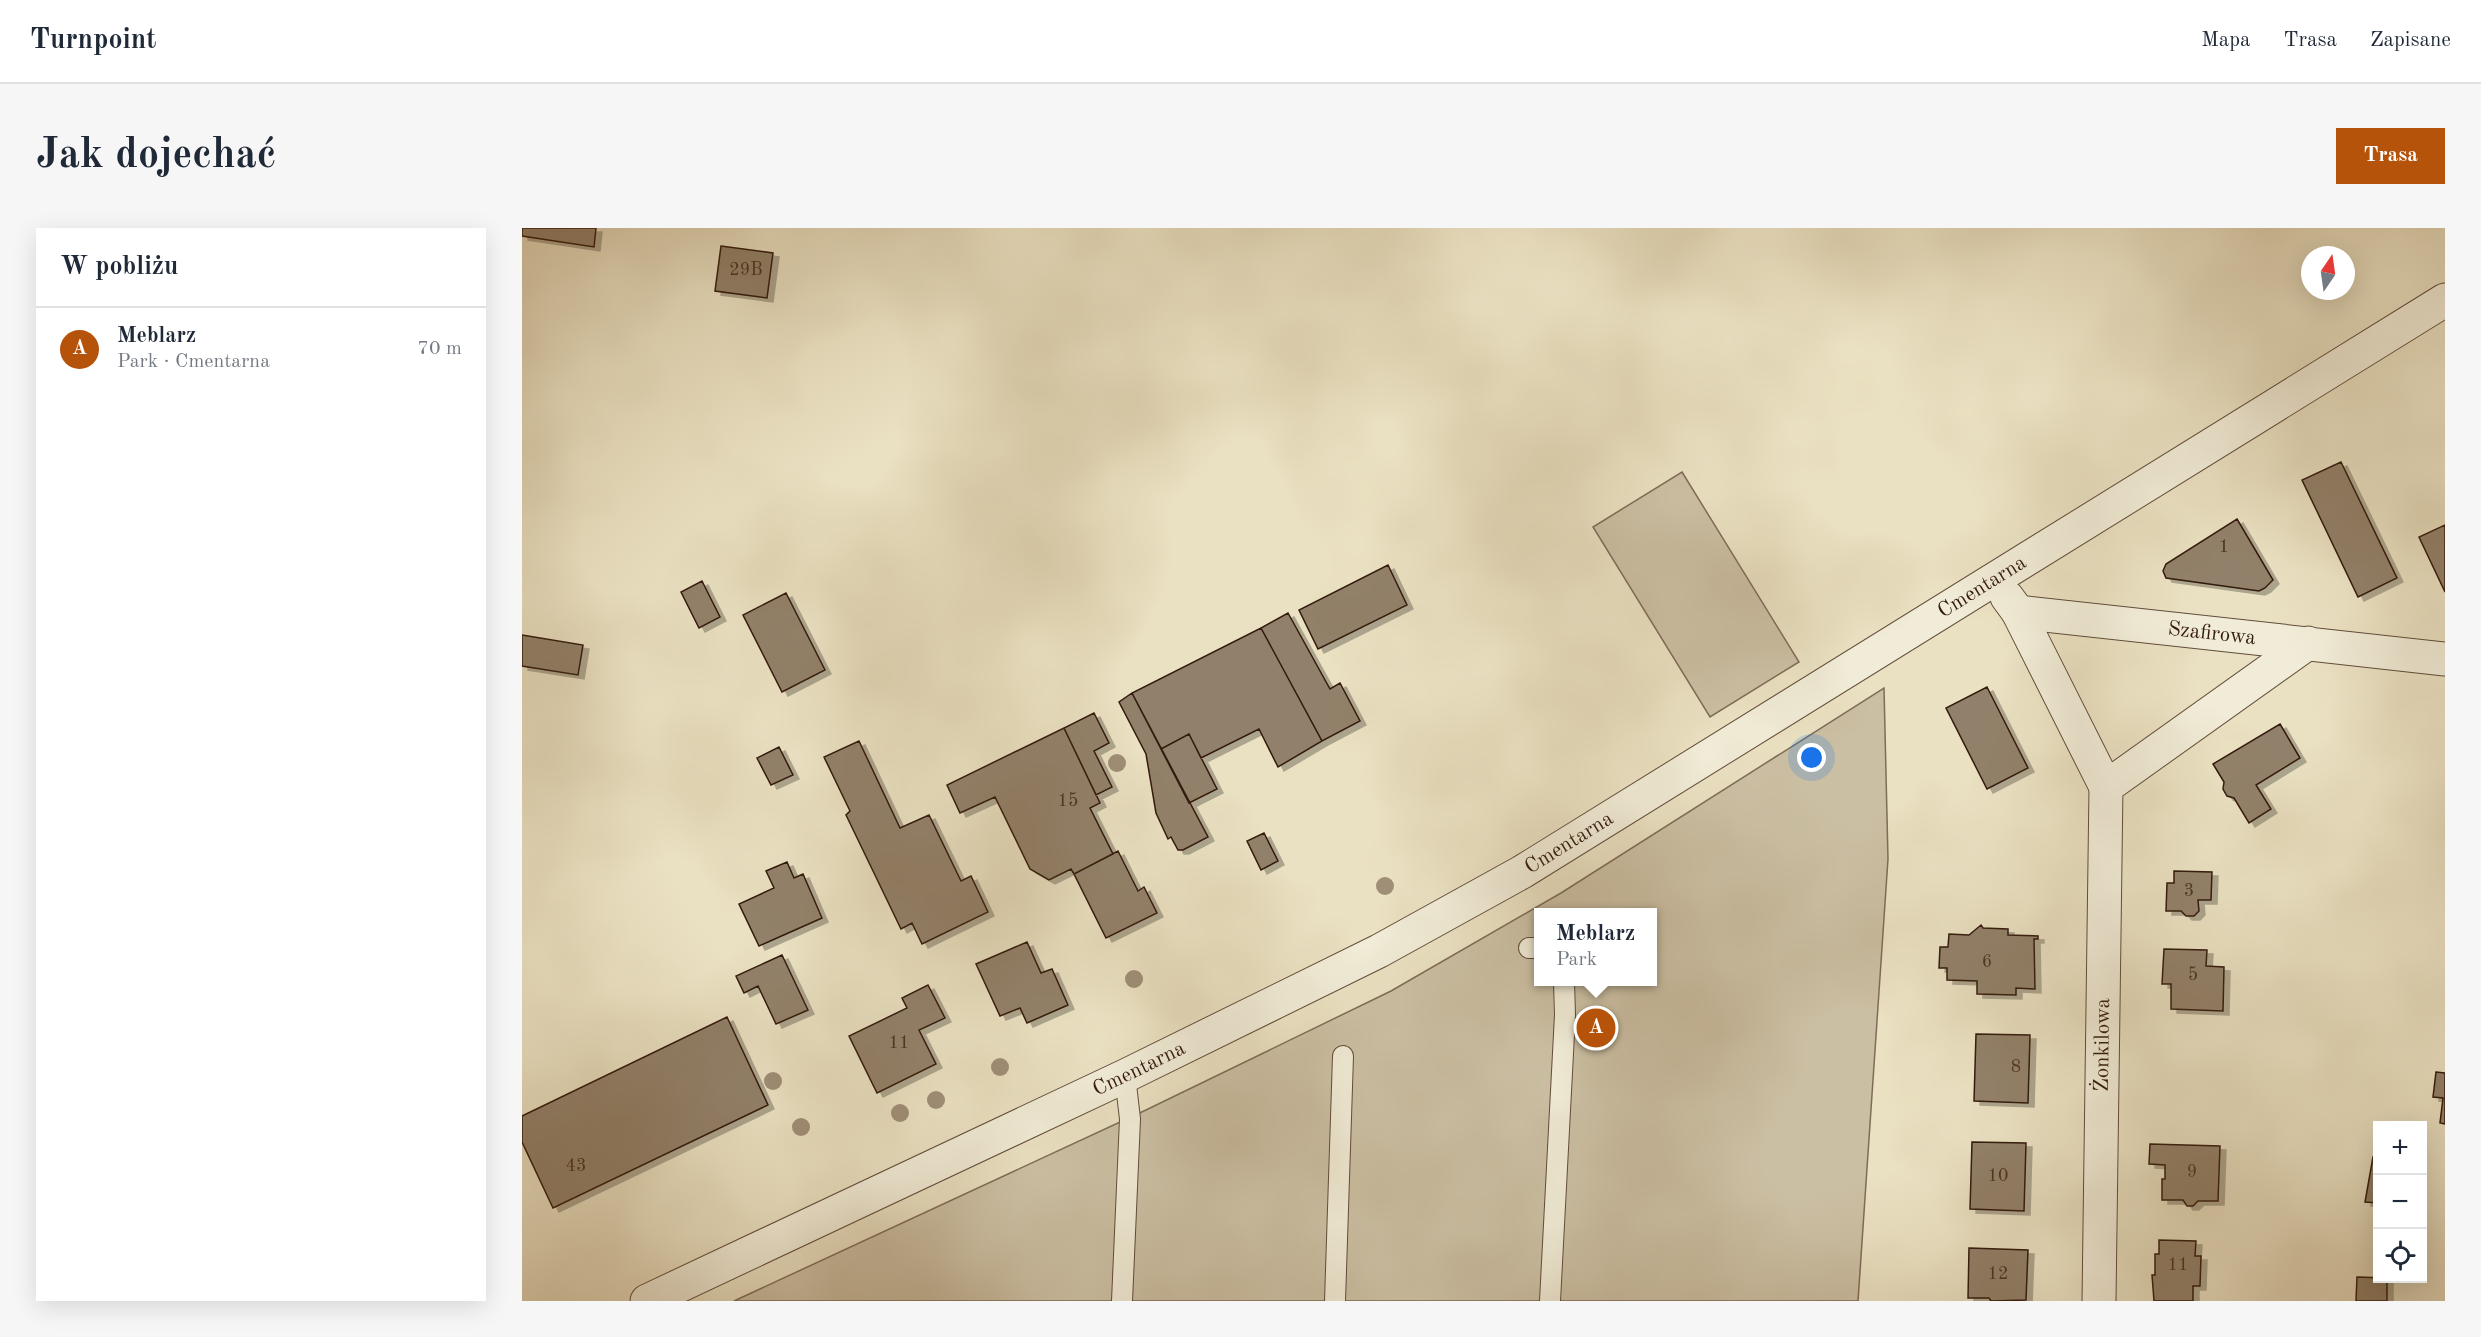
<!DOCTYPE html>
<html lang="pl">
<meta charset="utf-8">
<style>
body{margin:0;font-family:"Old Standard TT",serif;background:#f6f6f7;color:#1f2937}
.controls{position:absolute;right:18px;bottom:18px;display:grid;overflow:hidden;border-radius:0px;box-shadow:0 6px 24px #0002}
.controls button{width:54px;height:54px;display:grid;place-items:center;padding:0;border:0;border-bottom:2px solid #e0e1e3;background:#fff;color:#1f2937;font:30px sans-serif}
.compass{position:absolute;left:1779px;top:18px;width:54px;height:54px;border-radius:50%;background:#fff;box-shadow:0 6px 24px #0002;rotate:13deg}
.you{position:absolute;left:1290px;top:530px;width:21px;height:21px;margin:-15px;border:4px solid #fff;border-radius:50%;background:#1a73e8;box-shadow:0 0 0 9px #1a73e833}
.badge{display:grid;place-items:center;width:39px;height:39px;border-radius:50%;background:#b45309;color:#fff;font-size:20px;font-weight:700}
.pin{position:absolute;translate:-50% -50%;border:3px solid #fff;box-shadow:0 2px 6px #0006}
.popup{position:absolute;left:1012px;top:680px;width:123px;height:78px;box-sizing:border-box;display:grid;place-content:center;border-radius:0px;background:#fff;filter:drop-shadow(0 2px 4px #0005);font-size:20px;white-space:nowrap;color:#747a83}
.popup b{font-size:22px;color:#1f2937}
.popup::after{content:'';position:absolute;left:50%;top:100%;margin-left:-12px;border:12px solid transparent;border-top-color:#fff}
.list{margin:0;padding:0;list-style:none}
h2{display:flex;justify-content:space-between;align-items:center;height:78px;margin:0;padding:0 24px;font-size:26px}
h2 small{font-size:20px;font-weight:400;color:#747a83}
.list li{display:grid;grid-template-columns:39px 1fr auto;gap:18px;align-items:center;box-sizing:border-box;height:84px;padding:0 24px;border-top:2px solid #e0e1e3}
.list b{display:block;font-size:22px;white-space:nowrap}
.list p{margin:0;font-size:20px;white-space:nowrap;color:#747a83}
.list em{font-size:20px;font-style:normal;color:#747a83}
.icon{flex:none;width:33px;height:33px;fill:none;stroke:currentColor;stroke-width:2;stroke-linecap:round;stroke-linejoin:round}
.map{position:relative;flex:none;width:1923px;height:1073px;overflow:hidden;border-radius:0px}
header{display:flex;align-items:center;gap:36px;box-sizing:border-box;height:84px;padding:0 30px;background:#fff;border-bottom:2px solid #e0e1e3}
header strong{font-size:28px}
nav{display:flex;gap:33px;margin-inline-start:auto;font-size:21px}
.intro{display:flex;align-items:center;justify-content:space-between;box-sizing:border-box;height:144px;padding:0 36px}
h1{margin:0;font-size:42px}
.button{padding:15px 27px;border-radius:0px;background:#b45309;color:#fff;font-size:21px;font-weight:700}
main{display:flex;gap:36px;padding:0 36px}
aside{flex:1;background:#fff;border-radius:0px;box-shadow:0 6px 24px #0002}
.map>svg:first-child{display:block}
.green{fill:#cbbfa3;stroke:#7f6c58;stroke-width:1.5;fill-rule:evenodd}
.building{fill:#92816b;stroke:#331a0d;stroke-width:1.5;filter:url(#shadow)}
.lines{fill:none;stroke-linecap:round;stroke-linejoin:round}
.lane-casing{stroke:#614c3a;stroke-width:22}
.street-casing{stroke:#614c3a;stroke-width:35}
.lane{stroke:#f1ecd7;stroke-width:20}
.street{stroke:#f1ecd7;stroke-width:33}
.tree{fill:#9f8f77}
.labels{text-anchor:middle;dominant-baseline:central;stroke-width:4.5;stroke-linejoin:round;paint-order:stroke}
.number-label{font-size:18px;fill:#4b3424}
.street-label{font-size:21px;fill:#331a0d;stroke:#f1ecd7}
</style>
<header>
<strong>Turnpoint</strong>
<nav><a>Mapa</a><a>Trasa</a><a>Zapisane</a></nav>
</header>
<div class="intro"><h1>Jak dojechać</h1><a class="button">Trasa</a></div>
<main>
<aside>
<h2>W pobliżu<small></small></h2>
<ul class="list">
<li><span class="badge">A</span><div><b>Meblarz</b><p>Park · Cmentarna</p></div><em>70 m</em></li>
</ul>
</aside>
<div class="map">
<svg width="1923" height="1073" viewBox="0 0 1923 1073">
<defs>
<filter id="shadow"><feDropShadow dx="6" dy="4" stdDeviation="0" flood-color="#0004"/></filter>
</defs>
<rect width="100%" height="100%" fill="#eae1c2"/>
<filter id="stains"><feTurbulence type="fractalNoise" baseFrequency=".00333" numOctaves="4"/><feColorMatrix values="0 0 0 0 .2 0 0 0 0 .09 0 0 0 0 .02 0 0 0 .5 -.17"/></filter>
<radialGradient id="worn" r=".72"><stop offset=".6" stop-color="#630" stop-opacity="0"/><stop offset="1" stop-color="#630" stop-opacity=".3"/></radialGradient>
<path class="green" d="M1160 244 1277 434 1188 489 1071 299Z
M1362 460 1366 631 1336 1073H212L624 882 869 763 1039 665ZM1017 684H1131V754H1017Z"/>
<path class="building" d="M0 0H74L72 19 0 8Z
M199 18 251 25 245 70 193 63Z
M1819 234 1875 350 1836 369 1780 252Z
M1715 291 1751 352 1743 360 1737 363 1644 350 1641 343 1644 336Z
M1923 297V364L1897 309Z
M866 337 885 377 796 421 777 382Z
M180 353 198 389 177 400 159 364Z
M264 365 303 442 260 464 221 387Z
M766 385 808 461 818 455 838 493 800 513 739 400Z
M739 400 800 513 756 539 737 501 679 530 667 506 639 521 610 465Z
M0 407 61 417 56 447 0 438Z
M1465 459 1506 540 1465 561 1424 480Z
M610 465 686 609 661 622H656L649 609 646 611 634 585 624 526 597 474Z
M572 485 587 515 572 523 590 559 574 567 542 500Z
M1758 496 1778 530 1734 557 1749 581 1727 595 1712 570 1705 568 1701 561 1702 554 1691 536Z
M542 500 578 575 568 580 591 626 552 646 549 641 527 652 508 641 473 569 438 585 425 557Z
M667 506 695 561 667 575 639 521Z
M337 513 378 600 407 587 439 653 449 648 466 684 400 716 390 695 379 701 324 587 328 583 302 529Z
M257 519 271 547 249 557 235 530Z
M742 605 756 633 739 642 725 613Z
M596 623 616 663 622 659 635 685 584 710 552 646Z
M265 634 272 650 281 646 300 690 237 718 217 676 252 660 244 643Z
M1652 643 1690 644 1689 672H1676L1677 683 1672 688H1664L1659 683H1644L1645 655H1652Z
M1459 697 1461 700 1486 701V707L1516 708V711H1512L1513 761 1494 760V767L1455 766V753L1425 752V740H1417L1418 719H1426L1427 706 1447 707Z
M505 714 519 745 530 741 546 777 505 795 498 780 478 788 454 736Z
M1642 721 1685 722 1684 738 1702 739 1701 783 1649 781V756H1640Z
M260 727 286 782 254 796 236 758 222 765 214 748Z
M406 757 423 790 397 802 414 836 355 865 327 808 385 780 380 770Z
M205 789 246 877 31 980 0 914V888Z
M1454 806 1508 807 1506 875 1452 873Z
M1914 844 1923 845V896L1918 895 1921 870 1911 869Z
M1450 914 1504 915 1502 983 1448 981Z
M1628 916 1698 918 1696 973H1676L1671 978H1665L1661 972H1640V951H1643V937L1627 936Z
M1851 929 1856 930V975L1843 974Z
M1637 1012 1674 1013 1673 1028H1679L1678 1058H1671V1073H1632L1630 1047H1633V1026H1637Z
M1447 1020 1506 1022 1504 1072 1469 1073 1467 1070H1446Z
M1835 1049 1865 1050V1073H1834Z"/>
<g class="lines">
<g class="lane-casing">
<path id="lane" d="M1007 720H1017
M600 1073 608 891 603 848
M813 1073 821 828
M1028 1073 1043 787 1042 754"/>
</g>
<g class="street-casing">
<g id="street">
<path d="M1485 369 1496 384 1584 559"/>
<path id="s1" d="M1496 384 1923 431"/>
<path id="s2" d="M125 1073 603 848 857 723 1000 644 1923 72"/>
<path id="s3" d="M1577 1073 1584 559 1786 415"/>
</g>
</g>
<use href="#lane" class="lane"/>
<use href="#street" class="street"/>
</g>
<g class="tree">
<circle cx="595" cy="535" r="9"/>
<circle cx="863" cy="658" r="9"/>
<circle cx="612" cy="751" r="9"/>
<circle cx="478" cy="839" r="9"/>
<circle cx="251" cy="853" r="9"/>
<circle cx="414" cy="872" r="9"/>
<circle cx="378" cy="885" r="9"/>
<circle cx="279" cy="899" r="9"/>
</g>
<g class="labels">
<g class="number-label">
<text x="224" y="42">29B</text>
<text x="1702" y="319">1</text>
<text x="546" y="573">15</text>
<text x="1667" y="663">3</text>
<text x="1465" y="734">6</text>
<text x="1671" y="747">5</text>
<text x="377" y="815">11</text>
<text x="1494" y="839">8</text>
<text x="54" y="938">43</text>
<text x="1670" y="944">9</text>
<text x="1476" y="948">10</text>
<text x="1656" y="1037">11</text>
<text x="1476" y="1046">12</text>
</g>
<g class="street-label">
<text stroke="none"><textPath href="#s2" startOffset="1516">Cmentarna</textPath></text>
<text stroke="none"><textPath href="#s1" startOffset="195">Szafirowa</textPath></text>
<text stroke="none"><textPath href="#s2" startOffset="1030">Cmentarna</textPath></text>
<text stroke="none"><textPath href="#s3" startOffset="256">Żonkilowa</textPath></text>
<text stroke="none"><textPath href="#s2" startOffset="544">Cmentarna</textPath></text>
</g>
</g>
<rect width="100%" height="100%" filter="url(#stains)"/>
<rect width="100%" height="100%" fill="url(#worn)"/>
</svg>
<div class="controls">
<button>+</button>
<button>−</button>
<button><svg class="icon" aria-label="locate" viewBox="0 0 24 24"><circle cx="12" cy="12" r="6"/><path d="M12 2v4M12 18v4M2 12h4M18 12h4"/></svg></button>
</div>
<svg class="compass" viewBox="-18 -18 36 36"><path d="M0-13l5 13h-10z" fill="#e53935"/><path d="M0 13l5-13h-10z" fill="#747a83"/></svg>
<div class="you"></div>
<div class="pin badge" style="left:1074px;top:800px">A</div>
<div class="popup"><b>Meblarz</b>Park</div>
</div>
</main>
